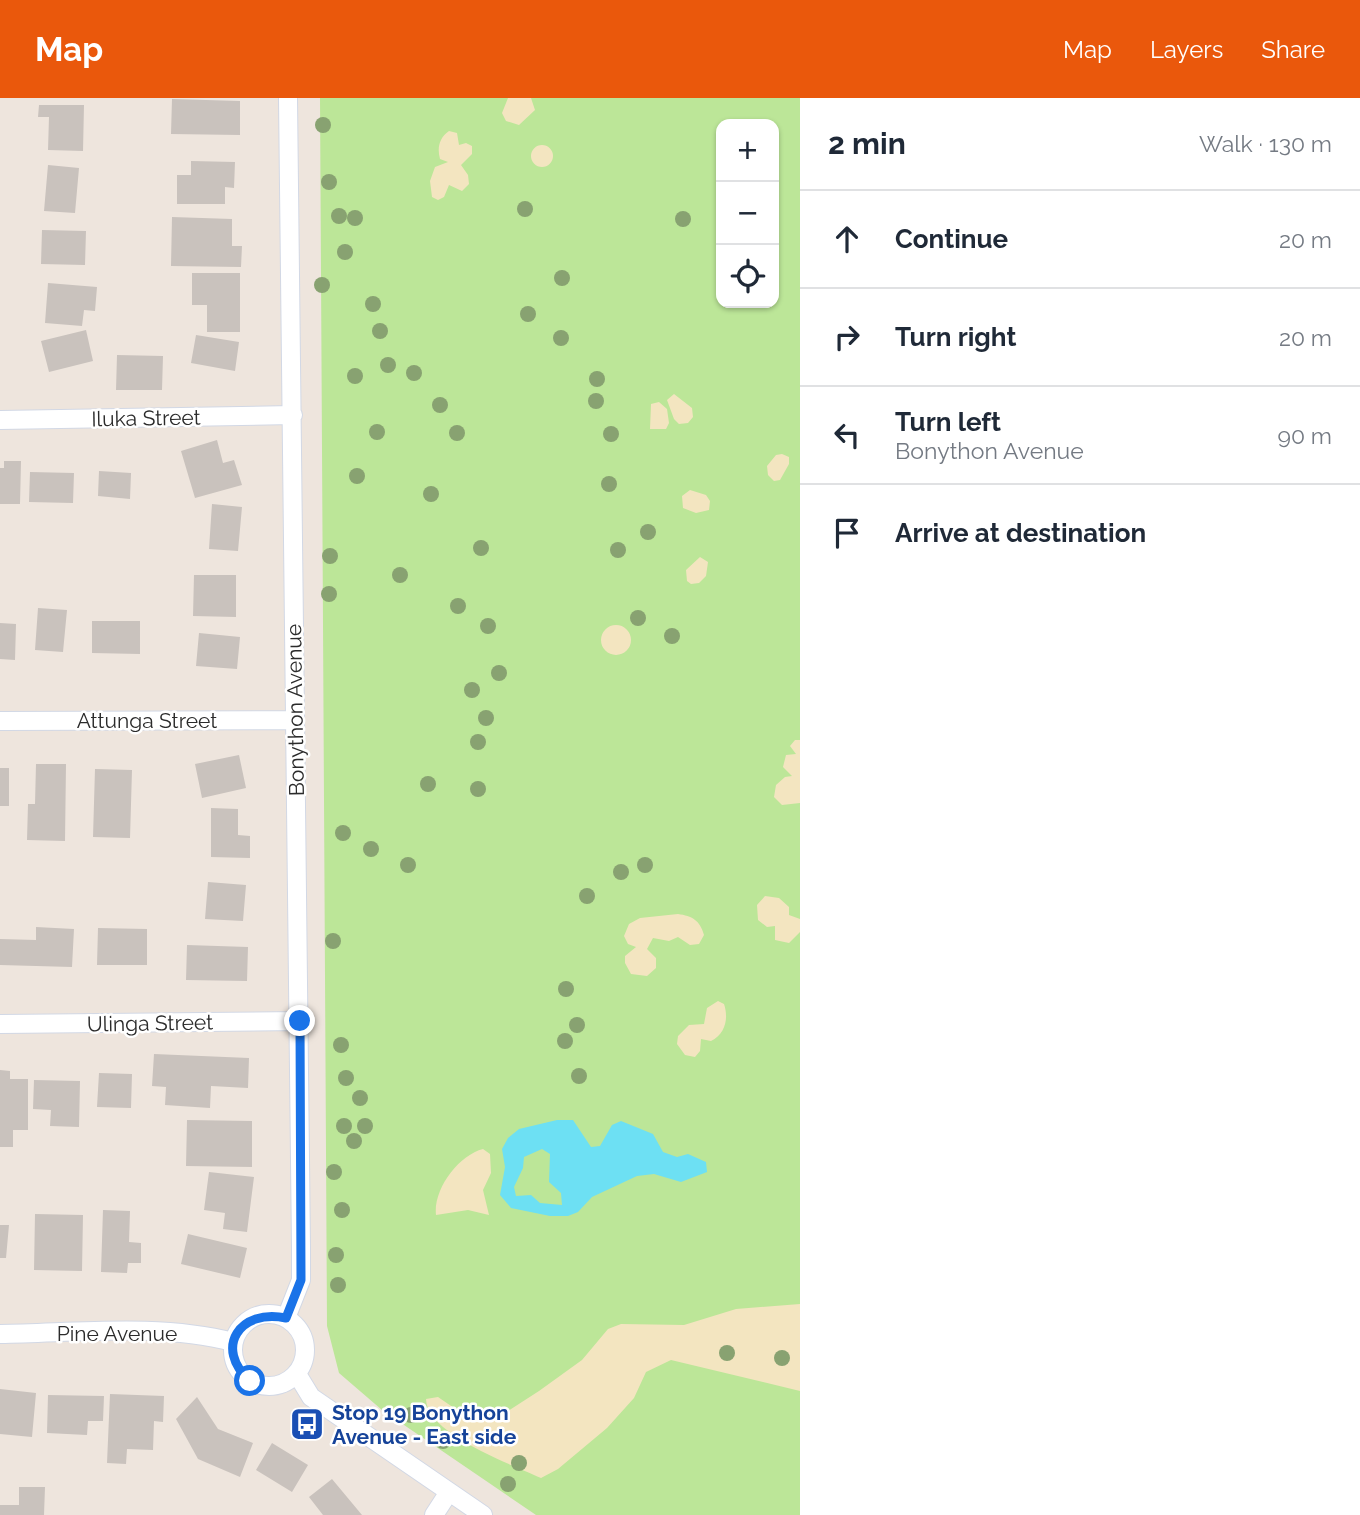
<!DOCTYPE html>
<meta charset="utf-8">
<style>
body{margin:0;font-family:Raleway,sans-serif;background:#f2f2f3;color:#1f2937}
.controls{position:absolute;right:21px;top:21px;display:grid;overflow:hidden;border-radius:14px;box-shadow:0 2px 5px #0004}
.controls button{width:63px;height:63px;display:grid;place-items:center;padding:0;border:0;border-bottom:2px solid #e0e1e3;background:#fff;color:#1f2937;font:35px sans-serif}
.stop{position:absolute;width:21px;height:21px;margin:-16px;border:5px solid #1a73e8;border-radius:50%;background:#fff}
.stop.end{background:#1a73e8;border-color:#fff;box-shadow:0 2px 7px #0008}
.list{margin:0;padding:0;list-style:none}
h2{display:flex;justify-content:space-between;align-items:center;height:91px;margin:0;padding:0 28px;font-size:30px}
h2 small{font-size:23px;font-weight:400;color:#747a83}
.list li{display:grid;grid-template-columns:46px 1fr auto;gap:21px;align-items:center;box-sizing:border-box;height:98px;padding:0 28px;border-top:2px solid #e0e1e3}
.list b{display:block;font-size:26px;white-space:nowrap}
.list p{margin:0;font-size:23px;white-space:nowrap;color:#747a83}
.list em{font-size:23px;font-style:normal;color:#747a83}
.icon{flex:none;width:38px;height:38px;fill:none;stroke:currentColor;stroke-width:2;stroke-linecap:round;stroke-linejoin:round}
.map{position:relative;flex:none;width:800px;height:1417px;overflow:hidden}
header{display:flex;align-items:center;gap:42px;box-sizing:border-box;height:98px;padding:0 35px;background:#ea580c;color:#fff}
header strong{font-size:33px}
nav{display:flex;gap:38px;margin-inline-start:auto;font-size:24px}
main{display:flex}
aside{flex:1;background:#fff}
.map>svg:first-child{display:block}
.green{fill:#bce698;fill-rule:evenodd}
.sand{fill:#f3e5c0}
.water{fill:#6de0f3;fill-rule:evenodd}
.building{fill:#c9c2bd}
.lines{fill:none;stroke-linecap:round;stroke-linejoin:round}
.street-casing{stroke:#d2d8e5;stroke-width:20}
.street{stroke:#fff;stroke-width:18}
.tree{fill:#88a271}
.route{stroke:#1a73e8;stroke-width:9}
.labels{text-anchor:middle;dominant-baseline:central;stroke-width:5;stroke-linejoin:round;paint-order:stroke}
.street-label{font-size:21px;fill:#2b2b2b;stroke:#fff}
.transit-label{font-size:21px;font-weight:bold;fill:#164399;stroke:#fff;text-anchor:start}
</style>
<header>
<strong>Map</strong>
<nav><a>Map</a><a>Layers</a><a>Share</a></nav>
</header>
<main>
<div class="map">
<svg width="800" height="1417" viewBox="0 0 800 1417">
<rect width="100%" height="100%" fill="#eee5dd"/>
<path class="green" d="M320 0H800V1417H536L382 1312 339 1275 327 1228ZM721 26H774V205H721Z"/>
<path class="sand" d="M508 0H531L535 12 519 27 506 23 502 15Z
M449 33 457 35 459 47 466 45 472 48V56L461 67 468 77 469 86 462 93 449 87 444 99 438 102 432 99 430 83 435 69 448 64 440 61C437 50 439 40 449 33Z
M531 58a11 11 0 1 1 22 0a11 11 0 1 1-22 0Z
M674 296 692 310 693 319 688 325 679 326 674 321 667 302Z
M659 304 667 311 669 325 666 331H650L651 306Z
M782 356 789 359V366L780 382 774 383 768 377 767 368 776 357Z
M690 392 706 397 710 403 709 412 696 415 683 410 682 398Z
M700 459 708 464 706 478 699 485 691 486 687 483 686 472Z
M601 542a15 15 0 1 1 30 0a15 15 0 1 1-30 0Z
M795 642H800V705L782 707 774 699 776 687 785 679 792 678 783 669 786 657 796 656 790 648Z
M765 798 779 800 789 809V817L800 821V834L789 845 775 842V828L767 829 758 822 757 807Z
M678 816C692 818 700 822 704 837L699 846 690 847 678 839 669 843 653 840 647 851 656 860V870L647 878 631 876 625 865V858L636 849 628 846 624 838 629 826 640 820Z
M718 903 724 906C729 921 725 936 711 943L701 941 700 953 695 959 685 957 677 946 678 938 689 927 704 926 707 910Z
M483 1051 490 1056 491 1075 483 1092 489 1117 468 1112 436 1117C433 1091 459 1057 483 1051Z
M800 1206V1293L671 1262 646 1274 634 1300 607 1330 558 1371 541 1380C513 1367 426 1336 426 1301L438 1299 473 1323 502 1317 539 1293 582 1262 608 1231 621 1226 684 1227 736 1211Z"/>
<path class="water" d="M557 1022H573L591 1049 600 1048 612 1027 621 1023 653 1036 663 1054 677 1059 688 1056 706 1064 707 1074 681 1084 654 1076 637 1078 592 1099 578 1114 568 1118H550L511 1110 500 1097 505 1069 502 1051 508 1040 519 1031ZM542 1051 550 1056 549 1084 561 1095 562 1107 540 1105 531 1097 516 1098 514 1089 523 1070 524 1059Z"/>
<path class="building" d="M172 1 240 3V37L171 36Z
M39 7H84L83 53 48 52 49 19H38Z
M191 63 235 64 234 90 225 89V106H177V77H191Z
M48 67 79 70 75 115 44 113Z
M172 119 232 121V148H242L241 169 171 168Z
M42 132 86 133 85 167 41 166Z
M192 175H240V234H207V207H192Z
M48 185 97 189 95 213 84 212 82 228 45 225Z
M86 232 93 263 49 274 41 243Z
M196 237 239 244 235 273 191 265Z
M117 257 163 258 162 292H116Z
M217 342 223 365 234 362 242 387 195 400 181 353Z
M4 363H21L20 406H0V370H4Z
M99 373 131 375 130 401 98 398Z
M30 374 74 375 73 405 29 404Z
M212 406 242 409 238 453 209 451Z
M194 477H236V519L193 518Z
M38 510 67 512 63 554 35 552Z
M92 523H140V556L92 555Z
M0 525 16 526 15 562 0 561Z
M199 535 240 539 237 571 196 568Z
M239 657 246 690 202 700 195 666Z
M36 666H66L65 743 27 742 28 706H35Z
M0 670H9V708H0Z
M95 671 132 672 130 740 93 739Z
M211 710 238 711V737L250 738V760L211 759Z
M208 784 246 787 243 823 205 821Z
M36 829 74 831 72 869 0 867V841L36 842Z
M98 830 147 831V867H97Z
M187 847 248 849 247 883 186 882Z
M154 956 249 960 248 990 211 988 210 1010 165 1007 166 989 152 988Z
M0 972 10 973V981H28V1032H13V1049H0Z
M99 975 132 976 131 1010 97 1009Z
M34 982 80 983 79 1029 50 1028 51 1012 33 1011Z
M187 1022 252 1023V1069L186 1068Z
M209 1074 254 1079 247 1134 223 1131 225 1115 204 1112Z
M103 1112 130 1113 129 1144 141 1145V1165H128L127 1175 101 1174Z
M35 1116 83 1117 82 1173 34 1172Z
M0 1127H9L6 1160H0Z
M188 1136 247 1150 240 1180 181 1166Z
M0 1291 36 1295 32 1339 0 1336Z
M110 1296 164 1298 163 1324 154 1323 153 1352 127 1351 126 1366 107 1365Z
M48 1297 104 1298 103 1323H88L87 1337 47 1335Z
M197 1299 218 1331 253 1345 240 1379 198 1361 176 1321Z
M272 1345 308 1367 292 1394 256 1372Z
M332 1381 362 1417H323L309 1399Z
M19 1389H45L44 1417H0V1407H19Z"/>
<g class="lines">
<g class="street-casing">
<path id="street" d="M0 322 293 317
M0 623 294 622
M0 926 300 923
M233 1252a36 36 0 1 1 72 0a36 36 0 1 1-72 0Z
M286 1220 301 1182V1150L288 0
M0 1236C77 1235 159 1225 233 1244
M297 1276 311 1299 483 1417
M434 1417 449 1394"/>
</g>
<use href="#street" class="street"/>
</g>
<g class="tree">
<circle cx="323" cy="27" r="8"/>
<circle cx="329" cy="84" r="8"/>
<circle cx="525" cy="111" r="8"/>
<circle cx="339" cy="118" r="8"/>
<circle cx="355" cy="120" r="8"/>
<circle cx="683" cy="121" r="8"/>
<circle cx="345" cy="154" r="8"/>
<circle cx="562" cy="180" r="8"/>
<circle cx="322" cy="187" r="8"/>
<circle cx="373" cy="206" r="8"/>
<circle cx="528" cy="216" r="8"/>
<circle cx="380" cy="233" r="8"/>
<circle cx="561" cy="240" r="8"/>
<circle cx="388" cy="267" r="8"/>
<circle cx="414" cy="275" r="8"/>
<circle cx="355" cy="278" r="8"/>
<circle cx="597" cy="281" r="8"/>
<circle cx="596" cy="303" r="8"/>
<circle cx="440" cy="307" r="8"/>
<circle cx="377" cy="334" r="8"/>
<circle cx="457" cy="335" r="8"/>
<circle cx="611" cy="336" r="8"/>
<circle cx="357" cy="378" r="8"/>
<circle cx="609" cy="386" r="8"/>
<circle cx="431" cy="396" r="8"/>
<circle cx="648" cy="434" r="8"/>
<circle cx="481" cy="450" r="8"/>
<circle cx="618" cy="452" r="8"/>
<circle cx="330" cy="458" r="8"/>
<circle cx="400" cy="477" r="8"/>
<circle cx="329" cy="496" r="8"/>
<circle cx="458" cy="508" r="8"/>
<circle cx="638" cy="520" r="8"/>
<circle cx="488" cy="528" r="8"/>
<circle cx="672" cy="538" r="8"/>
<circle cx="499" cy="575" r="8"/>
<circle cx="472" cy="592" r="8"/>
<circle cx="486" cy="620" r="8"/>
<circle cx="478" cy="644" r="8"/>
<circle cx="428" cy="686" r="8"/>
<circle cx="478" cy="691" r="8"/>
<circle cx="343" cy="735" r="8"/>
<circle cx="371" cy="751" r="8"/>
<circle cx="408" cy="767" r="8"/>
<circle cx="645" cy="767" r="8"/>
<circle cx="621" cy="774" r="8"/>
<circle cx="587" cy="798" r="8"/>
<circle cx="333" cy="843" r="8"/>
<circle cx="566" cy="891" r="8"/>
<circle cx="577" cy="927" r="8"/>
<circle cx="565" cy="943" r="8"/>
<circle cx="341" cy="947" r="8"/>
<circle cx="579" cy="978" r="8"/>
<circle cx="346" cy="980" r="8"/>
<circle cx="360" cy="1000" r="8"/>
<circle cx="344" cy="1028" r="8"/>
<circle cx="365" cy="1028" r="8"/>
<circle cx="354" cy="1043" r="8"/>
<circle cx="334" cy="1074" r="8"/>
<circle cx="342" cy="1112" r="8"/>
<circle cx="336" cy="1157" r="8"/>
<circle cx="338" cy="1187" r="8"/>
<circle cx="727" cy="1255" r="8"/>
<circle cx="782" cy="1260" r="8"/>
<circle cx="411" cy="1317" r="8"/>
<circle cx="443" cy="1343" r="8"/>
<circle cx="519" cy="1365" r="8"/>
<circle cx="508" cy="1386" r="8"/>
</g>
<g class="lines">
<path class="route" d="M250 1283C213 1250 240 1210 286 1220L301 1182 300 923"/>
</g>
<defs>
<g id="bus-square" transform="scale(1.75)"><rect x="-9" y="-9" width="18" height="18" rx="4" fill="#1a4fb4" stroke="#fff"/><path d="M-5-6H5V4H4V6H2V4H-2V6H-4V4H-5ZM-3.5-4V0h7V-4ZM-3.5 1.2v1.5H-2V1.2ZM2 1.2v1.5H3.5V1.2Z" fill="#fff"/></g>
</defs>
<g fill-rule="evenodd">
<use href="#bus-square" x="307" y="1326"/>
</g>
<g class="labels">
<g class="street-label">
<text transform="translate(146 320) rotate(-1)">Iluka Street</text>
<text transform="translate(295 612) rotate(-91)">Bonython Avenue</text>
<text x="147" y="622">Attunga Street</text>
<text transform="translate(150 925) rotate(-1)">Ulinga Street</text>
<text x="117" y="1235">Pine Avenue</text>
</g>
<g class="transit-label">
<text x="332" y="1314">Stop 19 Bonython<tspan x="332" dy="24">Avenue - East side</tspan></text>
</g>
</g>
</svg>
<div class="controls">
<button>+</button>
<button>−</button>
<button><svg class="icon" aria-label="locate" viewBox="0 0 24 24"><circle cx="12" cy="12" r="6"/><path d="M12 2v4M12 18v4M2 12h4M18 12h4"/></svg></button>
</div>
<div class="stop" style="left:250px;top:1283px"></div>
<div class="stop end" style="left:300px;top:923px"></div>
</div>
<aside>
<h2>2 min<small>Walk · 130 m</small></h2>
<ul class="list">
<li><svg class="icon" aria-label="ahead" viewBox="0 0 24 24"><path d="M12 20V5M6 11l6-6 6 6"/></svg><div><b>Continue</b></div><em>20 m</em></li>
<li><svg class="icon" aria-label="right" viewBox="0 0 24 24"><path d="M7 20v-9h11M14 6l5 5-5 5"/></svg><div><b>Turn right</b></div><em>20 m</em></li>
<li><svg class="icon" aria-label="left" viewBox="0 0 24 24"><path d="M17 20v-9H6M10 6l-5 5 5 5"/></svg><div><b>Turn left</b><p>Bonython Avenue</p></div><em>90 m</em></li>
<li><svg class="icon" aria-label="arrive" viewBox="0 0 24 24"><path d="M6 21V4h12l-3 4 3 4H6"/></svg><div><b>Arrive at destination</b></div></li>
</ul>
</aside>
</main>
